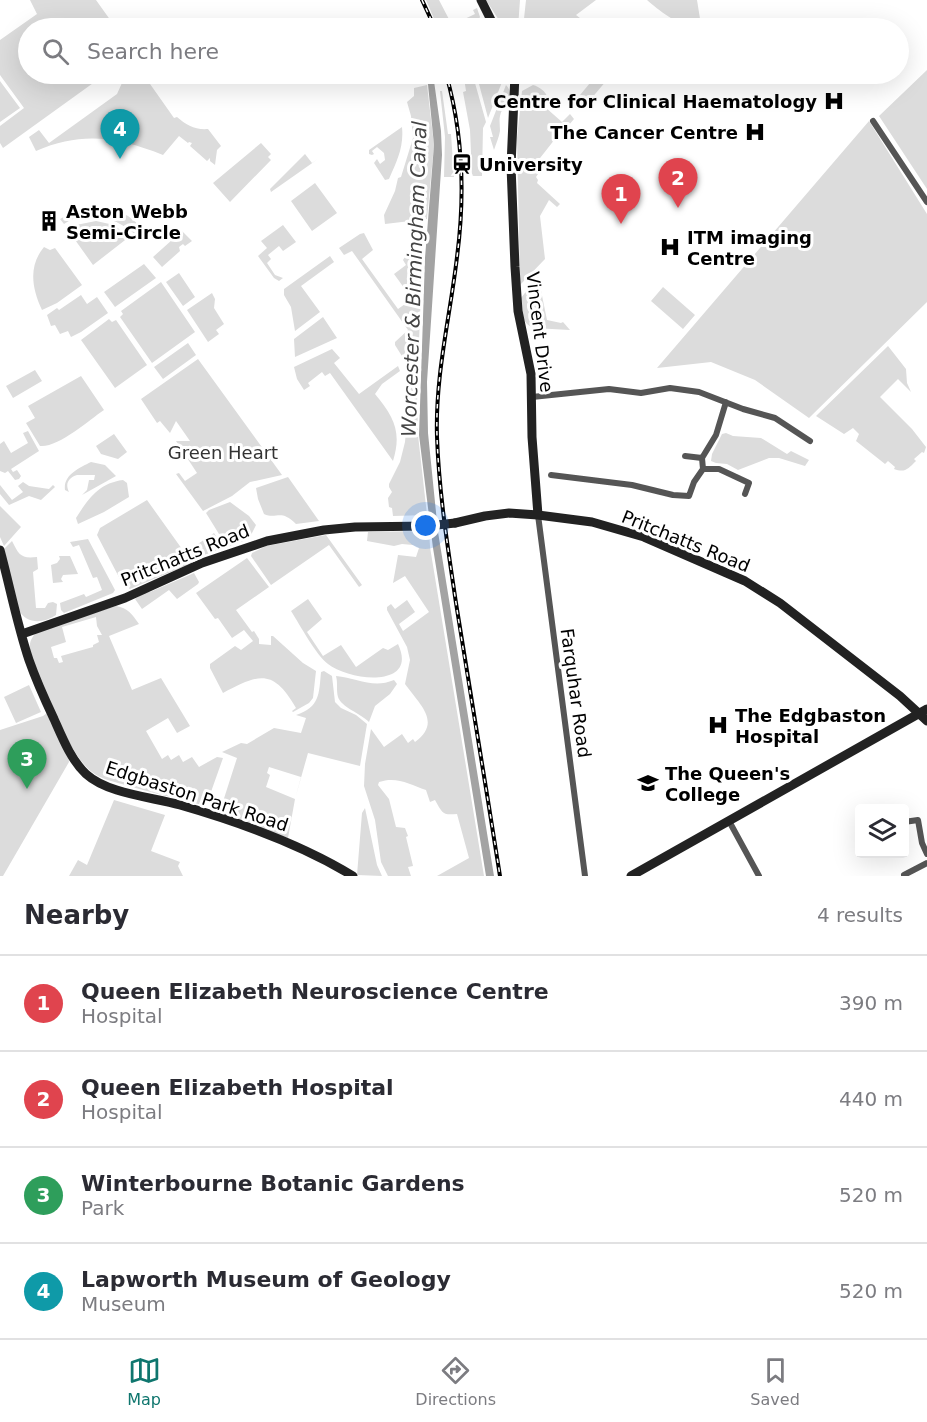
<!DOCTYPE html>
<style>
body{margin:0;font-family:"DejaVu Sans",sans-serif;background:#f2f2f3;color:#2b2b33}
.controls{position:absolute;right:18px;bottom:18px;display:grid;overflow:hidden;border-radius:6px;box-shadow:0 6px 24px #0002}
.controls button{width:54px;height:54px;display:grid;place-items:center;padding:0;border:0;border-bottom:2px solid #e1e1e2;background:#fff;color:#2b2b33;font:30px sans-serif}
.you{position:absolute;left:426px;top:526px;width:21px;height:21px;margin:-15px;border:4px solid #fff;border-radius:50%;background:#1a73e8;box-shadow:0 0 0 9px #1a73e833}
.badge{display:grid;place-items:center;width:39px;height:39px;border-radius:50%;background:#0f766e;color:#fff;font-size:20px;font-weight:700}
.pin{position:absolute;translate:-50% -50px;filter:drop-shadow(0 2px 3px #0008)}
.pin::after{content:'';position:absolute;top:32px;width:21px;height:18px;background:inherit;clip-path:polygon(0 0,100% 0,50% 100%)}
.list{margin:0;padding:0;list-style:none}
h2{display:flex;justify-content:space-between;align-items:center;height:78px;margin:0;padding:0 24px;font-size:26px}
h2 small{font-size:20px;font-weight:400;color:#7c7c81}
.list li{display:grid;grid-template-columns:39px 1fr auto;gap:18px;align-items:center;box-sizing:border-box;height:96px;padding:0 24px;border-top:2px solid #e1e1e2}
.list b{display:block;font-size:22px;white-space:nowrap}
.list p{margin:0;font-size:20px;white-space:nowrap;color:#7c7c81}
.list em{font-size:20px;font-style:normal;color:#7c7c81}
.icon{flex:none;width:33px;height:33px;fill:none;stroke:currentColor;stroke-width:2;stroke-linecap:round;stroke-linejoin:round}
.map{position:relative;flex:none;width:927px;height:876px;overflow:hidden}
.search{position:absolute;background:#fff;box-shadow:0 6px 24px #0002;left:18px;right:18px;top:18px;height:66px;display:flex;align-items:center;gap:15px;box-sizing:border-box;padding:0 21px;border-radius:33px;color:#7c7c81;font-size:22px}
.sheet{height:462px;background:#fff}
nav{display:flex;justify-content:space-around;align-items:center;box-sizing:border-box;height:84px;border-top:2px solid #e1e1e2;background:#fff;font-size:16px;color:#7c7c81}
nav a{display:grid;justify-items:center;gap:3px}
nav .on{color:#0f766e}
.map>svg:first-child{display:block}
.green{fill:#dcdcdc;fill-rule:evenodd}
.water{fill:#a3a3a3}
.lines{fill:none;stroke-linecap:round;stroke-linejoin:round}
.street{stroke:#555;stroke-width:6}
.secondary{stroke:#222;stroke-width:9}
.rail-casing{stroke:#000;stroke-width:4}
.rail{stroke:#fff;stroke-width:1.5;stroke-dasharray:4.5;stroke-linecap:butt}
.street-bridge{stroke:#555;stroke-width:6}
.secondary-bridge{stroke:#222;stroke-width:9}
.labels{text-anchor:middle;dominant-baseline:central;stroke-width:6;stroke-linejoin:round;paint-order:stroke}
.poi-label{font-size:18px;font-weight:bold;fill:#000;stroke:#fff;text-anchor:start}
.street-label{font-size:18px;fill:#000;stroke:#fff}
.park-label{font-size:18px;fill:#333;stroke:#fff}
.water-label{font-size:20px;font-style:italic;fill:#444;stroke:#fff}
</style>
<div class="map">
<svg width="927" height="876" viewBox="0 0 927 876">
<rect width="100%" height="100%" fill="#fff"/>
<path class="green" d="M30 0H96L116 28H28V74H100L96 81 3 148 0 143V126L24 108 0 75V40L37 14Z
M426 0H439L452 25 475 14 473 10 477 8 480 17 474 28H438Z
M486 0H520L518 28H504Z
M526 0H596L576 15 589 25 588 28H523Z
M647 0H697L701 25C682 30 660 11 647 0Z
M927 70V189L879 116Z
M126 74H143L174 118 177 117C186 125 195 130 208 129L221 146 217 150 215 165 210 161V158L207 161 190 146 192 143 189 142 188 143 179 136 163 155C118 137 82 131 36 151L29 137 39 130 49 143 117 94Z
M604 74H612L585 106 584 105 581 108 578 105 583 98 580 95 595 77 598 80Z
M473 76 486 122 483 128 482 176H472L470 130 463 92 466 91 464 78Z
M486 76H495L502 82 488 118 479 84Z
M0 81 20 108 0 122Z
M427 85 434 145 427 219 385 224 384 215 395 191 398 178 401 177 413 138 411 116 407 102 414 96V88Z
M506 85C517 97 502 104 500 116 499 120 500 126 500 131 499 137 496 144 494 150L490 137H493L490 126Z
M533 85C540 87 545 91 548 98L544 104 545 107 562 122 570 114 574 119 557 139H555L533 167 538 174 536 177 538 180 537 183 560 204 557 207 549 200 540 216 545 259 520 285 517 138 522 91Z
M440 91H442L448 134H451L454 177H444L445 137Z
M869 121 927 214V302L809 418 755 380 711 362 657 368Z
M402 127C404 147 397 161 389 179L385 180 374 163 377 159 380 164 385 160 384 153 377 147 372 151 374 154 372 155 369 154V150Z
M261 143 271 154 268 157 271 160 230 202 213 183Z
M305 154 312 163 318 159 271 192 270 189Z
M315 183 337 213 312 231 291 201Z
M87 209 100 210V212L116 215 117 211 128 216 138 224 136 227 144 234 139 238C119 219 89 207 64 224L60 219 71 213 72 216 87 211Z
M96 221 114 225 129 237 93 265 73 237 77 231 76 225Z
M283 225 296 242 283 251 279 246 268 255 271 259 267 263 275 275 283 278 279 281 274 278 258 256 267 248 261 241Z
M182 231 192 241 185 246 183 244 179 247 180 251 162 267 153 257Z
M364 233 373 250 362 259 398 309 412 299 394 274 406 265 403 260 414 242 423 241 417 392 418 435 427 515 393 516 392 508 389 507 388 498 392 492 389 487V484L400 462 405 442 408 409 410 369 395 345V342L408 330 352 251 344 255 339 248 360 234Z
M44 247 50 250 55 248 82 285 57 303 42 310C32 289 28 266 44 247Z
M330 256 334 262 301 286 320 312 295 331 291 307 284 295V289Z
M144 264 156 278 115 307 104 292Z
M179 273 195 297 183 306 166 282Z
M538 276 547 320 561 323 563 322 570 330 534 328C520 323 522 310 521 298Z
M161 282 195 332 152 363 120 317 123 314 121 311Z
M663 287 695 315 683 329 651 301Z
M212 293 215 299 214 308 224 324 216 330 219 334 208 342 187 310Z
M81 295 87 304 97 297 108 313 81 332 71 337 68 331 60 334 55 325 51 326 47 315 57 308 59 310Z
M323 317 337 338 295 357 294 339Z
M109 319 112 322 116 320 147 365 115 388 81 340Z
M188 343 196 355 163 379 154 367Z
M888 346 906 369 907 383 911 392 898 379 880 397 912 429 926 447 924 453 922 452 914 459 916 461C908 469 905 473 894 469L895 467 888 461 885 464 856 441 859 434 853 428 844 434 816 416Z
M332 349 340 358 334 363 359 394 398 366 400 371 382 384 375 394C394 417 402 432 393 461L330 373 325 376 322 372 308 383 310 386 304 390 297 379 294 367Z
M198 359 282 475 250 482 232 496 203 511 176 474 179 473 185 481 197 473 176 441H190L176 421 170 433 160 421 157 423 141 399Z
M35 370 42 381 13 398 6 386Z
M81 376 104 410C89 420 58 448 40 446L26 423 35 418 28 406Z
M28 431 39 451 11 469 13 472 17 470 21 476 19 479 15 480 8 471 5 473 0 471V444L4 441 11 453 28 443 23 433Z
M726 433 733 436 761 438 787 454 791 451 809 460 805 466 779 458H769L738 470 727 464 716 463 711 461 712 454 722 434Z
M114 434 127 452 118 459 101 454 96 446Z
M91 462 105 465 116 476 82 495 87 490 89 480H94L95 475H77C68 478 65 484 69 492L65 490C63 475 79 468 91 462Z
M288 477 319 521 296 524C280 508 277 520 264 514L258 499 256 488Z
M123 480 127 483 129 497 104 512 78 524 76 518C88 499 99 483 123 480Z
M23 482 29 486 49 489 53 485 55 487 41 500 29 496 9 505 0 494V485L12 500 23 492 18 486Z
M147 500 192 563 130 589 122 583 97 535 100 528Z
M230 502 249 516 256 525 249 539 227 547 206 513 209 510Z
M0 506 21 527 4 546 0 537Z
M429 529 430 547 484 876H437L469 858 457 814C442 815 443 814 435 800L430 802 426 790C410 784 396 776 379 782L378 785 389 799 396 827 405 828 408 836 406 837 413 866 408 867 411 876H388L381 862 375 820 364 786 365 764 371 729 384 747 402 734 408 743 413 739 415 742C442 722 420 705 405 684L410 660 407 647 387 610V607L391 604 395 609 407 600 415 612 399 624 403 631 429 612 405 576 393 583 398 555 416 557 419 548 413 545 402 544 394 546 367 541 368 532 420 531Z
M214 533 224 548 195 558 189 550Z
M326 535 362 585 359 587 329 545 271 585 251 556 252 553 266 546Z
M88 539 115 590 113 593 64 613 61 610 60 603 84 594 86 597 102 590 97 577 93 578 79 545 73 547 70 542Z
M12 541C19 555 21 559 37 557L38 569 33 572 36 608H45L48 603 53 602 57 604 56 615C45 623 26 625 19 610 12 593 8 567 4 549Z
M59 556H70L78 574 63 575 61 579 63 582 53 583 51 565 57 563 60 559Z
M247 558 269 587 236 610 252 632 254 631 259 639V644L271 645V636H273L303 663 316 671 313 698 309 703 293 712 292 711 296 708C273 668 259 674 223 693L210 668V664L235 646 241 650 253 641 244 630 232 638 218 618 215 619 196 593Z
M194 573 199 582 198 584 177 599 169 590 142 609 135 599 148 590 150 592Z
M308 599 322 619 307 632 323 656 341 645 356 667 383 648 388 650 398 644C419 689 349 681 328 664 316 655 300 625 291 611Z
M116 606C128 608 132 614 139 624L109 636 132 690 161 678 190 726 177 733 168 718 146 731 162 759 168 755 171 760 179 755 183 762 192 757 199 767 217 757 223 758 206 806C178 798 150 793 122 784 111 781 101 779 92 772 70 757 41 681 30 654 29 644 30 638 38 631ZM96 617 97 626 102 635H97L99 642 93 645V647L61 656 63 662 59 663 57 658H54L51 647 66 642 62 627Z
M324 671 332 676 335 702 341 708 356 715 367 724 360 766 308 753 295 799 288 838 219 814 237 758 222 752 241 743 247 744 274 728 301 733 306 718 296 715C320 707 319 694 321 672ZM269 767 301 777 295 799 266 787 270 775 267 773Z
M336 676C357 678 373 689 394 680L397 684 390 694 375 706 369 722C360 713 341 707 338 697 336 690 338 683 336 676Z
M29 685 41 712 16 723 4 697Z
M47 713 68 754 69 762 3 876H0V730L43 716Z
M114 800 165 815 151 851 180 862 178 866 183 876H69L78 860 87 865Z
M365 808 377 865 382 876 357 875 362 813Z"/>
<path class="water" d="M427 74H433L441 131 442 155 427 382 428 433 438 532 494 876H486L433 548 419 435 425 258 434 145Z"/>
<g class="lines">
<path class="street" d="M482 28 492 22
M873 121 927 202
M532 397 609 389 641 393 670 388 699 392 743 409 775 418 810 441
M685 456 702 458 716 435 726 402
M703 469H719L749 483 745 494
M551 475 632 485 673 495 689 496 694 482 703 469 702 458
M538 515 585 876
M729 821 759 876
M904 822 918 820 922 843 927 854
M904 875 927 863"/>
<path class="secondary" d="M481 0 495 28
M515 74 511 166 515 267 518 311 531 374 532 437 538 515
M455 523 485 516 509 513 538 515 592 522 644 537 745 581 780 603 900 696 927 721
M0 550C10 587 17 624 29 660 36 680 45 700 54 719 62 737 71 760 86 774 108 794 152 797 180 805 239 822 301 844 353 876
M22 634 125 598 202 563 267 541 324 530 355 527 428 526
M631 876 927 709"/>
<g class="rail-casing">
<path id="rail" d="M422 0 435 28
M446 74C463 133 465 196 457 257 450 317 435 376 437 437 439 493 448 549 456 603 470 695 486 785 500 876"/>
</g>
<use href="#rail" class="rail"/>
<path class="street-bridge" d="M421 79 453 74"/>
<path class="secondary-bridge" d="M428 526 455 523"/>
</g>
<defs>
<g id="hospital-bare" transform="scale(1.62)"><path d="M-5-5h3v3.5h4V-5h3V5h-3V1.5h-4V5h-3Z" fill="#000" stroke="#fff" stroke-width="2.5" paint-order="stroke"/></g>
<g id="station-bare" transform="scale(1.62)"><path d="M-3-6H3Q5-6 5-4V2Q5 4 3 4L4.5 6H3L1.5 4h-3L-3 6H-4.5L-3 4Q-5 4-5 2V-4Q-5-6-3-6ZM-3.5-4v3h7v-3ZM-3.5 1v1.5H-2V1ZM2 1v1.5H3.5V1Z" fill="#000" stroke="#fff" stroke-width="2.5" paint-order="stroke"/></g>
<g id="building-bare" transform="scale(1.62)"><path d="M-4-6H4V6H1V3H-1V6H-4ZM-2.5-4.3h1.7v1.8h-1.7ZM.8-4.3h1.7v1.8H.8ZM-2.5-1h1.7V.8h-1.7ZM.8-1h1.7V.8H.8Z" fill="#000" stroke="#fff" stroke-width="2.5" paint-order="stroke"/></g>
<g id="university-bare" transform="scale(1.62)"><path d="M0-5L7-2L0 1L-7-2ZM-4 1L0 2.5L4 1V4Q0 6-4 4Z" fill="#000" stroke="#fff" stroke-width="2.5" paint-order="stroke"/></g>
</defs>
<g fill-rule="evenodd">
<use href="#hospital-bare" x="834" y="101"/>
<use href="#hospital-bare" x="755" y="132"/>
<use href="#station-bare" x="462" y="164"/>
<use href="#building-bare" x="49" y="221"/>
<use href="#hospital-bare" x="670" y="247"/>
<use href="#hospital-bare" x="718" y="725"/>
<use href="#university-bare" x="648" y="783"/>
</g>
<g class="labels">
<g class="poi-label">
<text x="817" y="101" text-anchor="end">Centre for Clinical Haematology</text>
<text x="738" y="132" text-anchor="end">The Cancer Centre</text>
<text x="479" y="164">University</text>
<text x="66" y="211">Aston Webb<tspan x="66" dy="21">Semi-Circle</tspan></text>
<text x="687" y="237">ITM imaging<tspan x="687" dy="21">Centre</tspan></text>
<text x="735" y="715">The Edgbaston<tspan x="735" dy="21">Hospital</tspan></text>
<text x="665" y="773">The Queen's<tspan x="665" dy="21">College</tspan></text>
</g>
<g class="street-label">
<text transform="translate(540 332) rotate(83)">Vincent Drive</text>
<text transform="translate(686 541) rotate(22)">Pritchatts Road</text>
<text transform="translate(185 555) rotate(-22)">Pritchatts Road</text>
<text transform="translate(576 693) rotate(82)">Farquhar Road</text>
<text transform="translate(197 796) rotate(18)">Edgbaston Park Road</text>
</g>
<g class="park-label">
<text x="223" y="452">Green Heart</text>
</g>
<g class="water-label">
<text transform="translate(414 279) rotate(-88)">Worcester &amp; Birmingham Canal</text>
</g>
</g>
</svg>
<div class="controls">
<button><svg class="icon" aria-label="layers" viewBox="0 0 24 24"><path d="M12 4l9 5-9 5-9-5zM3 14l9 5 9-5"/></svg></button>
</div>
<div class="you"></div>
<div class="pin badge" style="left:621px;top:224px;background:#e0444e">1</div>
<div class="pin badge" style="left:678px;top:208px;background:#e0444e">2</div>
<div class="pin badge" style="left:27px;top:789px;background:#2e9e5b">3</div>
<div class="pin badge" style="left:120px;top:159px;background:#0f9aa8">4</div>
<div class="search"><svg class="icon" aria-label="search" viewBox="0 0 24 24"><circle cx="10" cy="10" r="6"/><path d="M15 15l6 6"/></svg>Search here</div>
</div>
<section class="sheet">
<h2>Nearby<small>4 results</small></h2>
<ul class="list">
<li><span class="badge" style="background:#e0444e">1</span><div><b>Queen Elizabeth Neuroscience Centre</b><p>Hospital</p></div><em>390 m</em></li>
<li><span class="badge" style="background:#e0444e">2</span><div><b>Queen Elizabeth Hospital</b><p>Hospital</p></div><em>440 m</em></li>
<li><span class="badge" style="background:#2e9e5b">3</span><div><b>Winterbourne Botanic Gardens</b><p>Park</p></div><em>520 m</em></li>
<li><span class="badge" style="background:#0f9aa8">4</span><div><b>Lapworth Museum of Geology</b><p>Museum</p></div><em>520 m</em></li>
</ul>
</section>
<nav>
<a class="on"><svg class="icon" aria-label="map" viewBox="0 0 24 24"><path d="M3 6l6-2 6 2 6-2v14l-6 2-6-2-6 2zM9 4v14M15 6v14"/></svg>Map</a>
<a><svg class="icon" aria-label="directions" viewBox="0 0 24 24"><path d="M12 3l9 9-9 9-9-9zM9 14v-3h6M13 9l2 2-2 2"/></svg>Directions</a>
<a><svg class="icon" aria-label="saved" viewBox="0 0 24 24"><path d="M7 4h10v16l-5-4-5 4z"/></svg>Saved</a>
</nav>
